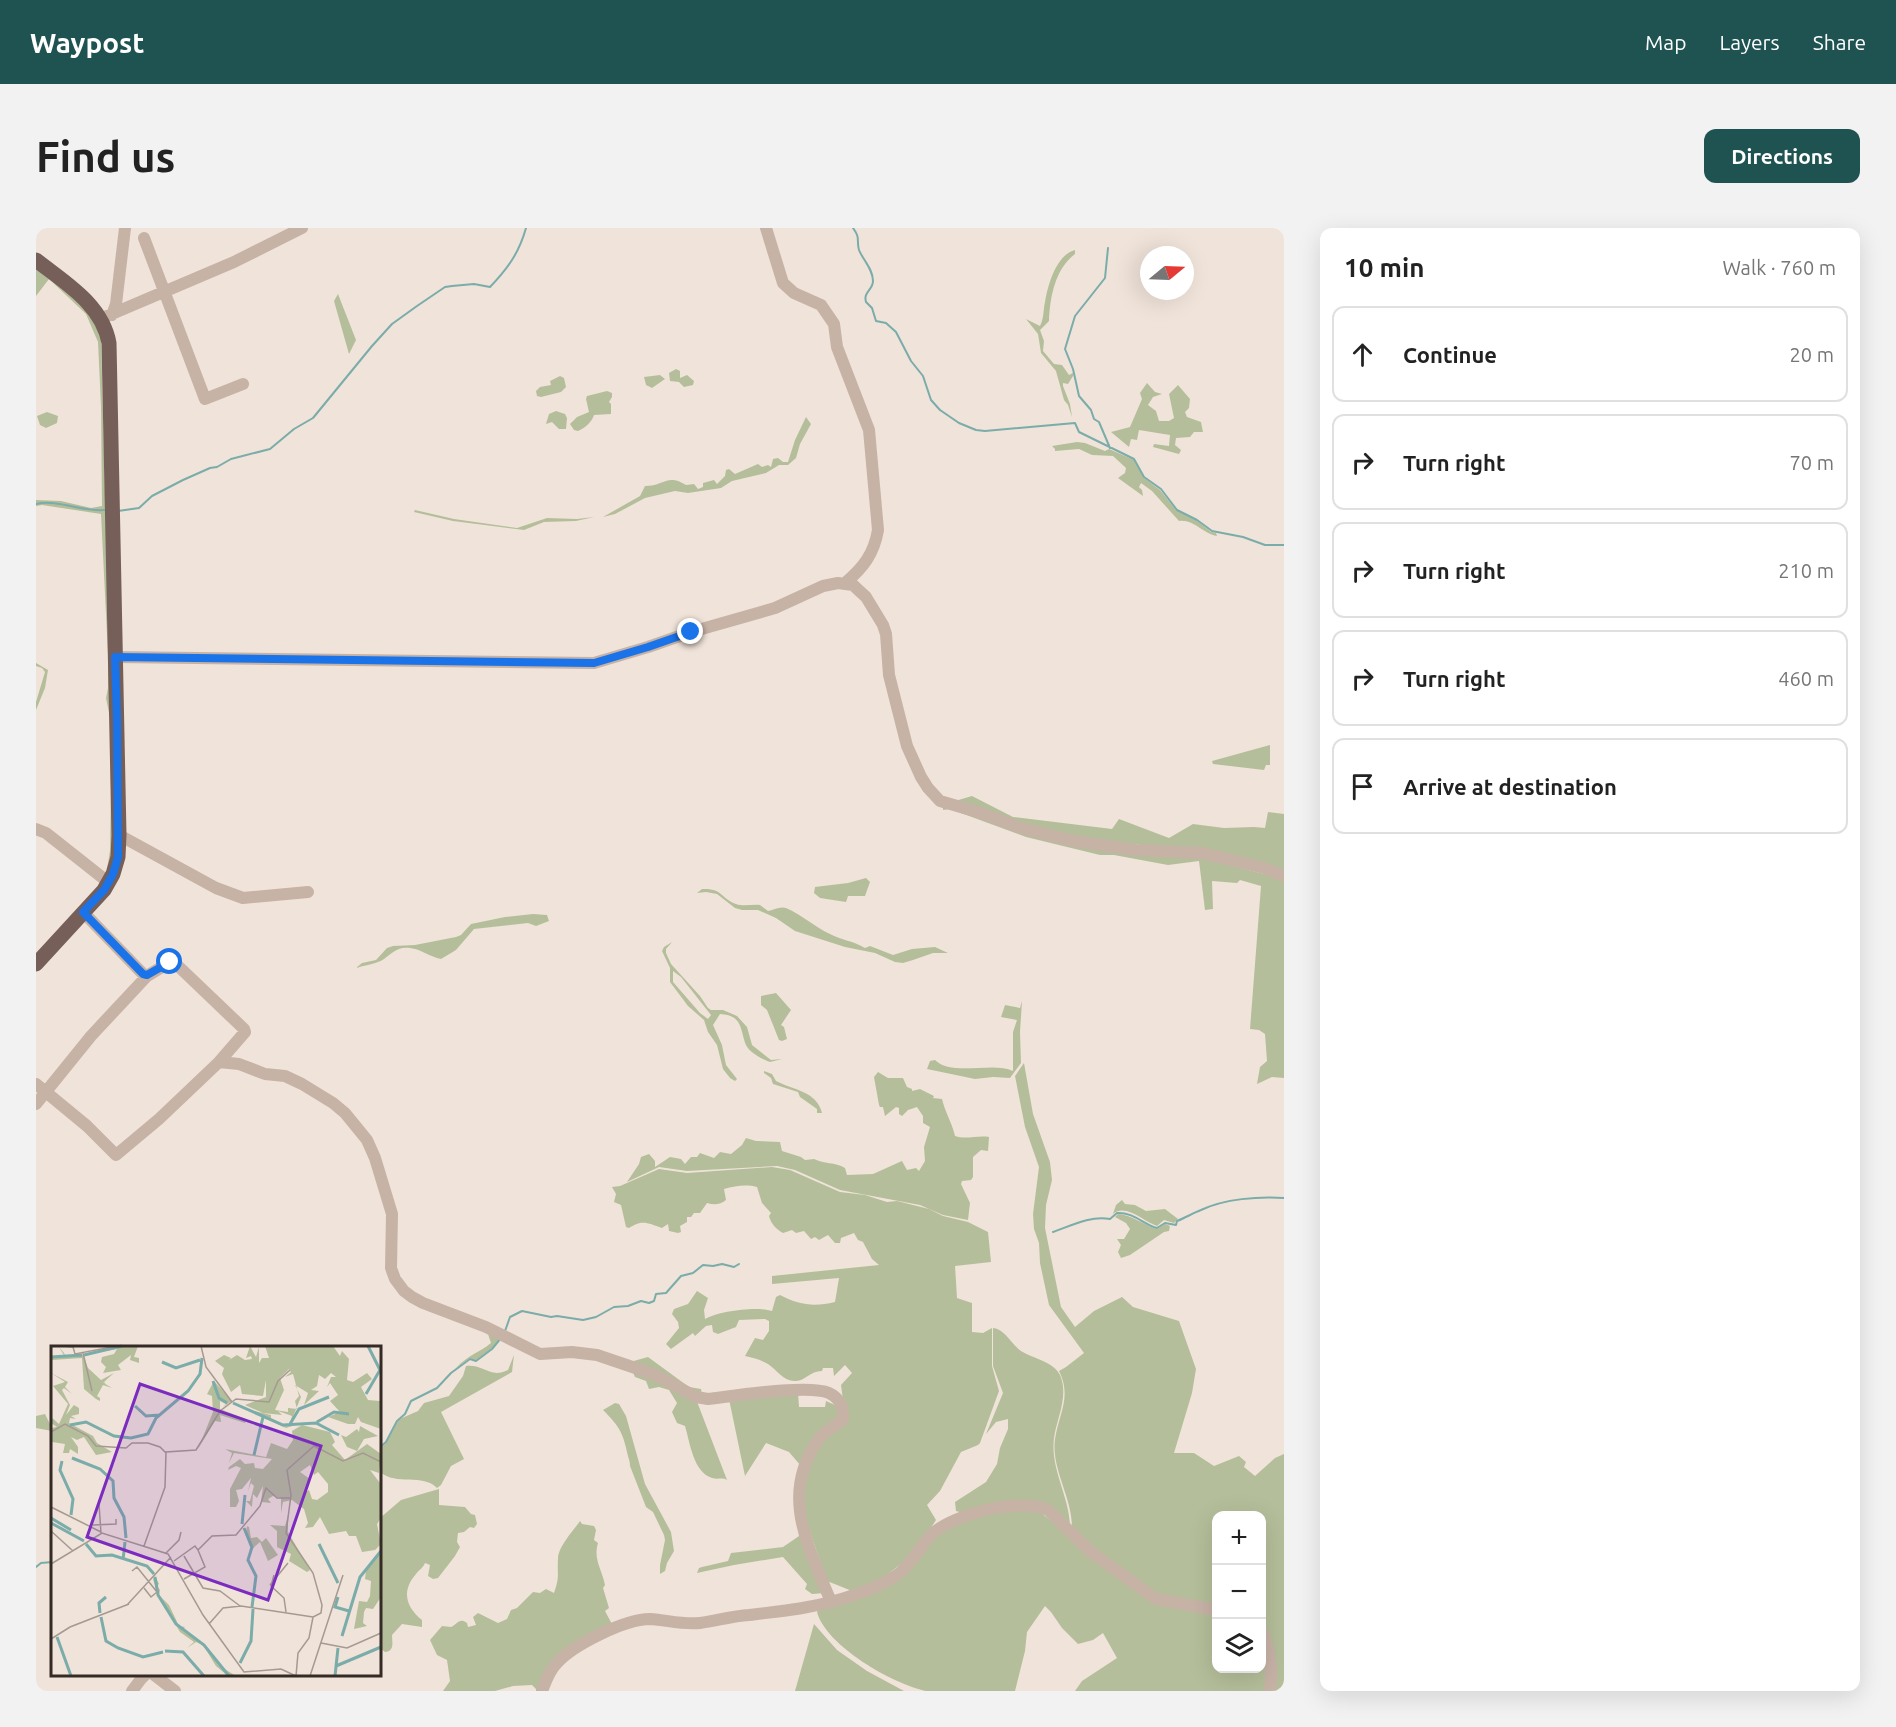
<!DOCTYPE html>
<meta charset="utf-8">
<style>
body{margin:0;font-family:Ubuntu,sans-serif;background:#f2f2f2;color:#222}
.controls{position:absolute;right:18px;bottom:18px;display:grid;overflow:hidden;border-radius:12px;box-shadow:0 6px 24px #0002}
.controls button{width:54px;height:54px;display:grid;place-items:center;padding:0;border:0;border-bottom:2px solid #e0e0e0;background:#fff;color:#222;font:30px sans-serif}
.compass{position:absolute;left:1104px;top:18px;width:54px;height:54px;border-radius:50%;background:#fff;box-shadow:0 6px 24px #0002;rotate:71deg}
.stop{position:absolute;width:18px;height:18px;margin:-14px;border:4px solid #1a73e8;border-radius:50%;background:#fff}
.stop.end{background:#1a73e8;border-color:#fff;box-shadow:0 2px 6px #0008}
.list{margin:0;padding:0;list-style:none}
h2{display:flex;justify-content:space-between;align-items:center;height:78px;margin:0;padding:0 24px;font-size:26px}
h2 small{font-size:20px;font-weight:400;color:#767676}
.list li{display:grid;grid-template-columns:39px 1fr auto;gap:18px;align-items:center;box-sizing:border-box;height:96px;margin:0 12px 12px;padding:0 12px;border:2px solid #e0e0e0;border-radius:12px}
.list b{display:block;font-size:22px;white-space:nowrap}
.list em{font-size:20px;font-style:normal;color:#767676}
.icon{flex:none;width:33px;height:33px;fill:none;stroke:currentColor;stroke-width:2;stroke-linecap:round;stroke-linejoin:round}
.map{position:relative;flex:none;width:1248px;height:1463px;overflow:hidden;border-radius:12px}
header{display:flex;align-items:center;gap:36px;box-sizing:border-box;height:84px;padding:0 30px;background:#1e5352;color:#fff}
header strong{font-size:28px}
nav{display:flex;gap:33px;margin-inline-start:auto;font-size:21px}
.intro{display:flex;align-items:center;justify-content:space-between;box-sizing:border-box;height:144px;padding:0 36px}
h1{margin:0;font-size:42px}
.button{padding:15px 27px;border-radius:12px;background:#1e5352;color:#fff;font-size:21px;font-weight:700}
main{display:flex;gap:36px;padding:0 36px}
aside{flex:1;background:#fff;border-radius:12px;box-shadow:0 6px 24px #0002}
.map>svg:first-child{display:block}
.green{fill:#b5be9a;fill-rule:evenodd}
.lines{fill:none;stroke-linecap:round;stroke-linejoin:round}
.stream{stroke:#7aacaa;stroke-width:2}
.minor{stroke:#c7b2a6;stroke-width:12}
.major{stroke:#755f58;stroke-width:15}
.route{stroke:#1a73e8;stroke-width:8}
.inset-river{fill:none;stroke:#7aacaa;stroke-width:3}
.inset-road{fill:none;stroke:#a59991;stroke-width:1.5}
.view{fill:#7b2cbf;fill-opacity:0.15;stroke:#7b2cbf;stroke-width:3}
.inset-edge{fill:none;stroke:#342a26;stroke-width:3}
</style>
<header>
<strong>Waypost</strong>
<nav><a>Map</a><a>Layers</a><a>Share</a></nav>
</header>
<div class="intro"><h1>Find us</h1><a class="button">Directions</a></div>
<main>
<div class="map">
<svg width="1248" height="1463" viewBox="0 0 1248 1463">
<rect width="100%" height="100%" fill="#f0e3d9"/>
<path class="green" d="M1039 22V26C1019 41 1014 69 1013 93L1004 102 1008 113 1007 123 1018 136 1026 137 1033 147 1037 145V148L1032 156 1027 155V158L1034 176 1036 189 1032 177 1028 172 1020 143 1005 125 1002 106 990 91 1004 98C1008 90 1007 83 1009 74 1012 57 1020 27 1039 22Z
M0 38 49 79 65 108 78 619 71 641 74 623 75 561 74 490 70 470 72 460V427L65 286 6 277 0 278V272L25 273 55 280 66 278 65 179 62 114 50 86 13 51 0 68Z
M302 66 320 112 313 126 298 73Z
M640 141 644 143V150L651 147 658 153 657 157 648 159 643 154 634 153 633 145Z
M624 147 629 151 616 160 610 157 608 149Z
M524 148 528 150 530 159 525 164 505 169 501 168 500 163 504 159 515 157 514 153Z
M1111 155 1119 164 1126 166 1117 169 1112 177 1120 183 1123 193H1133L1138 190 1133 166 1142 157 1154 171 1153 180 1149 184 1151 189 1165 194 1167 204H1158L1154 209 1140 210 1139 217 1145 222 1143 226 1117 219 1118 216 1133 218 1134 207 1103 202 1101 212 1095 211 1093 219 1075 204 1094 199 1106 171 1104 165Z
M571 163 576 165V169L573 174 575 176V186L558 187C556 194 549 200 542 203L538 202 534 196 541 189 553 184 550 171 551 168Z
M520 183 529 186 531 190 530 201H523L516 194 510 196 513 186Z
M11 184 22 188 21 195 10 200 4 197 1 188Z
M770 189 775 196 764 216 760 230 752 237H743L730 245 696 253 685 260 652 265 639 263 609 270 579 286 567 289 604 268 609 258C628 258 631 245 650 257L658 256 662 261 667 259V255L678 252 681 256 689 248 690 242 693 241 699 246 722 236 726 239 732 237 735 239 737 231 742 230 747 234H752L759 212Z
M1041 214 1049 215 1069 223 1073 221 1098 232 1108 250 1124 262 1140 282 1161 293 1175 304 1180 305 1181 308C1167 306 1158 291 1143 293L1116 263 1105 255 1103 259 1106 262 1107 268 1082 250 1089 245 1090 240 1077 228 1056 227 1043 221 1019 223V221L1016 218Z
M379 282 418 291 481 300 511 290 541 291 558 289 540 293 508 294 488 302 417 293 378 284Z
M0 435 12 442 9 460 0 482V474L9 444 6 440 0 438Z
M1234 517V537H1230L1228 542 1177 536 1176 533Z
M936 568 977 589 1076 601 1083 591 1133 610 1157 596 1188 600 1218 599 1229 600 1232 584 1248 586V645L1137 621 1024 607 919 573Z
M907 578 1004 609 1157 628 1248 651V850L1236 849 1221 856 1224 839 1231 833 1229 806 1223 802 1214 801 1225 658 1204 652 1201 655 1176 653 1177 681 1169 682 1163 633 1132 637 1078 627H1064L990 609 914 581 907 582Z
M830 650 834 654 829 668H812L810 674 784 670 778 665 779 659 812 655Z
M666 661C687 660 684 670 700 676 708 679 716 676 724 677L732 683C737 682 744 678 750 680 766 687 779 699 794 706 805 712 818 713 829 720L834 718 857 727 876 721 899 719 912 725H897L877 732 867 735 859 734 839 725 809 719 759 703 740 690 722 682H706L699 680 681 666 670 664 661 665Z
M497 686 511 687 513 693 500 698 492 695 438 701 420 722 405 731C394 729 385 721 374 720 362 718 356 725 348 731 341 736 329 737 320 740L326 735 340 732 351 720 357 718 379 717 420 709 425 707 435 696 469 689Z
M636 714 630 721V725L635 736 664 768 672 780 675 782H687L701 788 711 799 716 817 735 832 746 831 734 834C726 831 714 825 710 817 704 802 707 787 684 786L677 797 686 817 690 837 701 851 699 853 694 850 687 841 681 817 672 804 668 792 652 778 634 754V740L626 723 628 719ZM637 743 645 749 675 787 672 791 664 785 637 754Z
M740 765 755 782 745 797 748 799 751 811 746 813 743 812 731 782 725 777V768Z
M986 773 984 804 985 835 974 850 957 849 939 851 891 841 894 833 899 832C916 849 957 833 977 843V804L981 792 965 789 969 777 984 780Z
M988 835 997 886 1014 934 1016 952 1010 977 1009 1000 1025 1079 1039 1099 1058 1083 1086 1069 1097 1079 1143 1093 1160 1141 1156 1165 1138 1225H1158L1178 1238 1203 1228 1210 1234 1208 1239 1219 1248 1239 1230 1248 1226V1463H1239L1235 1410 1226 1391V1288H1180V1379L1121 1368 1057 1321 1036 1299C1036 1269 1015 1241 1019 1211 1023 1185 1036 1169 1023 1143L1030 1139 1048 1125 1013 1077 1004 1035 1003 1015 998 1001 997 986 1003 939 989 899 979 848Z
M728 843 736 846 740 853C757 862 781 863 786 885H781V881L764 869 762 864 737 856 735 850 728 845Z
M842 844 852 850H867L871 859 876 861V863L884 861 898 868 897 870 906 871C909 884 916 895 919 908 930 912 941 907 953 909L952 923 945 922 937 929V949L935 952 926 953 925 956 934 975 932 992 907 987 884 977 804 962 759 942 741 938 651 943 623 939 591 954 603 936 605 929 613 926 619 933V939L634 929 645 931 649 936 655 929H661L664 925 678 930 684 924 695 926 706 917 710 910 720 913 744 914 746 923 765 929 769 932 778 931C788 936 799 934 809 940L811 947 837 946 866 933 871 942 880 940 883 943 889 933 888 919 894 899 887 895V888L881 879 872 882 866 888 863 886V880L860 879 849 888 847 879H844L843 877 838 849Z
M736 939 754 942 804 964 829 967 851 974 861 973 893 981 907 988 932 994 952 1004 955 1034 919 1038 921 1070 936 1075V1104L947 1105 956 1100V1138L963 1163 944 1215 942 1217 925 1224 904 1263 891 1277 900 1292 885 1315 861 1344 816 1363 791 1353 766 1281 773 1234 787 1213 810 1195 805 1157 816 1145 809 1137 798 1148 797 1140H787L786 1143C774 1143 769 1153 760 1153 748 1154 741 1142 732 1136 725 1132 718 1130 709 1128L719 1110 727 1112 733 1103V1093L729 1091 703 1092 700 1099 682 1106 677 1104 676 1097 670 1098 659 1108 657 1105 635 1121 630 1116 643 1100 642 1094 636 1086 638 1081 652 1076 661 1063 672 1070 668 1082 669 1091C683 1083 721 1078 736 1083L740 1069 744 1067C763 1077 778 1079 799 1074L803 1050 736 1056V1048L843 1037 836 1031 827 1014 822 1012 818 1005 805 1010 804 1015H799L792 1007 783 1012 779 1009 775 1011 768 1003 760 1005 756 1002 747 1005C740 1001 735 996 733 988L735 985 726 975 721 959C709 956 700 958 688 961L690 972C684 977 678 977 671 975L664 985H658L655 989H651V994L644 998 645 1004 642 1005 633 1003 632 996 626 1000C612 995 606 991 593 1000L590 999 585 977 578 974 580 966 576 959 584 958 623 941 651 945Z
M1086 972 1089 976 1099 977 1110 983 1129 981 1142 991 1138 995 1128 992 1121 998C1108 994 1090 975 1077 986L1080 977Z
M1082 986C1097 987 1107 997 1121 1001L1129 996 1134 998 1133 1003 1128 1004 1094 1027 1085 1030 1082 1024 1085 1017 1081 1011H1088L1094 1001 1090 995 1079 989Z
M957 1100C969 1101 975 1116 985 1123 996 1130 1018 1134 1024 1147 1033 1168 1021 1189 1018 1210 1014 1240 1033 1268 1034 1297L1017 1280 927 1285 920 1283 919 1274 950 1254 961 1236 964 1220 972 1201V1191L960 1194 950 1206 967 1165 957 1138Z
M452 1106 466 1108 455 1121 440 1132 434 1130 420 1140C432 1127 444 1124 455 1115Z
M478 1127 476 1144 405 1184 428 1231 415 1238 405 1257 401 1260C387 1245 360 1258 344 1244V1220L350 1215 362 1193 366 1190 382 1183 388 1175 413 1168 427 1148 430 1138C448 1136 454 1151 472 1142Z
M612 1129 653 1159 665 1161 666 1167 594 1134Z
M595 1140 660 1171 691 1252C686 1249 682 1252 676 1250 657 1244 654 1214 649 1198L641 1195 636 1184 641 1175 633 1162 623 1159 613 1161 610 1153 599 1149Z
M762 1165 763 1179H789L790 1173 801 1178 805 1187 765 1238 753 1224 730 1215 709 1248 693 1171Z
M579 1175 583 1176 590 1188 609 1256 635 1304 638 1323 631 1335 629 1343 624 1346V1337L629 1312 628 1307 617 1284 610 1279 594 1238C594 1234 593 1232 592 1228 587 1205 584 1199 567 1182Z
M9 1186 16 1200V1203L0 1200V1188Z
M403 1261V1277L429 1279 435 1286 439 1287 441 1296 438 1300 434 1299 428 1304 422 1305 421 1314 424 1319 419 1328 402 1350 397 1351 392 1348 394 1337 389 1335C387 1340 383 1342 380 1346 365 1363 370 1379 386 1392V1399L366 1396 356 1407C356 1414 359 1423 349 1424L344 1420V1290L365 1272Z
M984 1282 1004 1284 1109 1367 1180 1386V1440H1226V1410L1228 1416 1231 1463H1039L1046 1453 1081 1430 1067 1405 1057 1412 1042 1416 1026 1400 1015 1384 1009 1378 991 1404 989 1423 979 1463C959 1463 939 1463 918 1463 909 1463 899 1463 890 1463 857 1456 790 1418 781 1384L784 1380 821 1370 914 1298 948 1285Z
M544 1293 546 1296 558 1298 560 1302 558 1312 562 1315C557 1332 566 1341 569 1357L567 1360 573 1380 569 1383 577 1398 539 1418 502 1463 496 1457 477 1458 459 1463H407L414 1453 411 1432 401 1427 394 1412 406 1398 415 1399C421 1397 423 1389 431 1395L432 1399 440 1397 437 1389 442 1385 462 1395 471 1391 475 1382 481 1380 497 1364 504 1365 510 1361 518 1365C524 1348 521 1347 522 1331 522 1319 537 1303 544 1293Z
M766 1306 789 1365 776 1366 769 1361 771 1356 747 1329 698 1337 661 1345 663 1340 666 1339 692 1333 695 1325 747 1319Z
M778 1396 801 1422 831 1443 868 1463H759Z"/>
<g class="lines">
<path class="stream" d="M817 0C825 11 820 11 823 22 827 32 837 41 837 53 837 62 827 64 830 74L836 80 840 93 850 95 860 104 875 133 887 148 895 172 904 182 923 195 940 202 949 203 1039 195 1043 204 1098 231 1108 249 1125 261 1141 282 1161 292 1176 303 1207 309 1229 317H1248
M1072 20 1069 50 1039 88 1029 121 1037 141 1043 168 1055 182 1058 191 1063 194 1074 220
M0 276C22 271 45 284 68 282
M82 283 103 280 116 268 147 252 174 240 181 239 195 231 234 221 258 201 277 190 336 118 356 96 381 78 409 59 416 58 438 56 454 59C472 40 483 25 490 0
M1017 1004C1034 998 1055 987 1074 991L1081 985C1097 984 1107 996 1121 1000L1129 995 1140 997 1141 993C1149 990 1157 985 1165 982 1188 971 1223 968 1248 970
M469 1103 474 1089 486 1083 515 1089 521 1088 547 1092 560 1089 578 1079 592 1078 605 1073 613 1075 618 1073 620 1066 630 1065 645 1048 657 1045 667 1037 677 1038 686 1036 698 1039 703 1036
M344 1219 350 1214 361 1193 369 1186 375 1173 401 1160 415 1145 434 1131 440 1133 456 1121 465 1110
M0 1339 5 1335 16 1334"/>
<path class="minor" d="M730 0 747 55 758 65 785 77 798 96 801 119 833 202 842 302C838 326 827 340 809 355
M108 10 169 171 207 156
M76 87 80 76 89 0
M64 91 198 34 266 0
M79 429 558 435 612 419 655 404 739 380 787 358 802 355 817 357 830 369 847 397 850 406 853 447 871 518 885 549 892 560 904 573 942 584 985 600 1032 612 1099 622 1166 625 1228 640 1248 648
M0 601 10 605 72 654
M83 607 180 660 207 670 272 664
M183 834 203 836 229 846 249 848 266 856 297 875 309 885 331 912 339 930 356 986 355 1040 359 1051 368 1063 376 1069 387 1075 450 1099 504 1126 536 1124 561 1127 620 1147 660 1169 672 1171C698 1168 772 1156 793 1165 804 1170 808 1180 807 1191 799 1199 788 1203 782 1212 743 1268 773 1319 795 1374
M0 856 51 898 80 927 123 891 183 834 209 804 208 801 140 736 134 734 111 748 107 746 47 684
M0 876 55 808 111 748
M1226 1403C1235 1423 1237 1442 1234 1463
M117 1446 139 1463
M96 1463 105 1451 110 1446
M506 1463C510 1453 513 1443 521 1435 537 1417 589 1391 614 1391 631 1392 646 1397 664 1395 680 1393 696 1388 713 1387 745 1383 771 1381 802 1372 823 1366 843 1359 861 1347 876 1336 883 1319 896 1306 919 1285 984 1270 1012 1282L1055 1324 1120 1371 1180 1382"/>
<path class="major" d="M0 32C29 55 66 76 73 115L83 607 82 629 77 646 68 662 0 736"/>
</g>
<g class="lines">
<path class="route" d="M134 734 111 747 107 746 47 684 68 662 77 646 82 629 81 492 79 429 558 435 612 419 655 404"/>
</g>
<g transform="translate(15 1118)">
<rect width="330" height="330" fill="#f0e3d9"/>
<path d="M67 0H87L83 11 88 12V17L79 14 80 9 67 19 70 24 52 27 55 21 50 16 51 11 63 8 66 3 32 9ZM199 0 205 11 208 1V17L211 12H218L214 0H282L289 10 291 5 298 13 296 34 302 36 316 27 321 33 310 41 317 54 329 55 330 83 310 76 307 71 304 78H297L277 71 289 66 279 55 287 49 279 37 276 41 280 31H285L280 27 274 33 268 29 266 40 260 44 268 45 253 59 257 47 244 39 250 51 239 78 251 77 235 82 194 63 220 69V73L233 79 239 78 241 70 227 65 231 69 212 67 194 59 215 51V34L212 50 191 48 189 39 180 46 171 28 173 22 164 15 173 9 180 12 178 14 186 9 194 14 201 13 200 10 195 12ZM238 23 240 26 234 31 242 28 248 50 244 55 246 63 237 62V66L224 64 233 44 229 32ZM8 1 13 7 15 11 32 9 37 22 50 34 63 27 53 36 55 38 51 36 61 42 52 39 46 50 49 52V55L45 53 47 63 45 53 33 43 31 12 1 14 0 11H14ZM0 27 17 36 14 41 21 48 13 42 11 44 19 59 15 69 23 59 28 62V68L20 70 25 73 19 72 18 77 42 90 46 97 61 106 45 109 33 91 26 94 20 91 27 101V108L19 103 18 107H12L14 98 1 96 0 99V82L6 81 0 77V71L8 78 17 58 2 40 14 36ZM163 35 181 55 172 61 175 58 169 55V63L195 73 194 77 169 69 170 76 164 75 147 103 162 66 161 50 156 48ZM251 79 279 86 284 96 281 99 294 114 316 98 330 108 328 127 319 124 329 137 330 145V172L326 178 330 198 324 204 311 206 305 190H298L295 185 278 188 269 171 262 181 254 182 257 177 253 163 241 154 232 156 230 167V152L222 150 217 153 220 157 210 156 212 140 206 152 202 148 201 161 195 155H199L203 140 200 137 197 145 200 132 191 143 185 144 188 155 185 161H179V143L190 122 185 120 177 124 178 121 189 113 194 118 203 117 204 122 212 123 221 113 183 107 178 117 181 107 174 103 215 111 220 97 236 103 242 94 241 85ZM259 119 263 129 267 126 277 138V146L266 154 261 153 258 144 253 147 259 133 249 126ZM309 80 327 90 313 93 306 105 296 101 290 89 295 91 306 83 308 86ZM237 169V186L259 224 256 226 238 215 240 208 226 201V185L219 179 234 180ZM196 180 198 181 200 192 206 191 211 196 215 192 227 209 217 215 209 196 200 204 192 182 195 186ZM330 205V251L322 263 315 262 313 266 312 277 316 280 303 283 308 255 316 256 319 250 320 235 314 233 315 225ZM120 211 111 217 104 230 108 238 106 240 109 244 108 249 118 259 128 280 134 281 131 284 157 302 167 319 185 330H177L165 320 152 299 145 296 136 302 143 296 129 286 107 249 102 233 111 217Z" fill="#b5be9a" fill-rule="evenodd"/>
<path class="inset-river" d="M33 9 71 0M0 11 31 9M111 16 125 22 149 14M162 35 168 52 176 57M315 48 329 24 317 0M182 57 232 79 265 77 288 89M84 60 95 70 109 69M266 76 283 66 298 68M239 78 248 63 278 51M19 79 35 76 63 90 80 92 97 88 105 72 137 45 149 28 151 12M203 109 212 71M21 112 49 123 62 135 63 152 73 171 75 192M11 115 9 124 22 153 20 169M0 172 20 184M0 177 33 195M191 178 194 149M193 182 201 201 197 214 205 230 201 261M35 198 45 210 61 209 96 220 103 228M268 198 287 237M72 214 74 196M104 231 107 249 125 278 153 299 178 330M287 251 284 261 298 265M49 267 48 257 55 251M50 271 55 295 67 302 92 311 112 306M291 290 309 231 330 205M6 291 20 330M114 305 132 306 153 330M189 317 200 295 202 263M285 320 330 301M284 330 287 302"/>
<path class="inset-road" d="M12 0 22 1 24 8 66 0M150 0 155 21 181 56M32 7 41 45M0 86 14 78 37 90 45 100 75 102 81 97H97L109 101 115 107M48 158 50 187M0 161 50 186M42 179 65 178V173M0 185 22 205M93 200 114 141 115 106 145 104 169 65 185 53 218 56 227 35 239 24M147 204 161 190 185 189 209 160 215 142 226 152H240M115 207 128 194 130 186M133 210 152 242 169 245 189 260M123 215 144 200 147 204 154 221 133 233M0 218 51 187 117 208 152 269 193 326 230 323 245 330M81 225 86 221 106 246 100 251 93 242M223 229 220 240 233 252 235 266M219 239 237 217M76 259 120 211M158 278 172 262 190 260 262 271M0 293 19 281 78 258M270 297 296 302 330 287M245 330 247 307 258 292 262 271 270 267 271 259 262 227 235 187 240 149 236 124 263 100 292 115 312 107 330 116M259 330 292 229"/>
<path class="view" d="M89 38 270 100 217 254 36 191Z"/>
<rect width="330" height="330" class="inset-edge"/>
</g>
</svg>
<div class="controls">
<button>+</button>
<button>−</button>
<button><svg class="icon" aria-label="layers" viewBox="0 0 24 24"><path d="M12 4l9 5-9 5-9-5zM3 14l9 5 9-5"/></svg></button>
</div>
<svg class="compass" viewBox="-18 -18 36 36"><path d="M0-13l5 13h-10z" fill="#e53935"/><path d="M0 13l5-13h-10z" fill="#767676"/></svg>
<div class="stop" style="left:134px;top:734px"></div>
<div class="stop end" style="left:655px;top:404px"></div>
</div>
<aside>
<h2>10 min<small>Walk · 760 m</small></h2>
<ul class="list">
<li><svg class="icon" aria-label="ahead" viewBox="0 0 24 24"><path d="M12 20V5M6 11l6-6 6 6"/></svg><div><b>Continue</b></div><em>20 m</em></li>
<li><svg class="icon" aria-label="right" viewBox="0 0 24 24"><path d="M7 20v-9h11M14 6l5 5-5 5"/></svg><div><b>Turn right</b></div><em>70 m</em></li>
<li><svg class="icon" aria-label="right" viewBox="0 0 24 24"><path d="M7 20v-9h11M14 6l5 5-5 5"/></svg><div><b>Turn right</b></div><em>210 m</em></li>
<li><svg class="icon" aria-label="right" viewBox="0 0 24 24"><path d="M7 20v-9h11M14 6l5 5-5 5"/></svg><div><b>Turn right</b></div><em>460 m</em></li>
<li><svg class="icon" aria-label="arrive" viewBox="0 0 24 24"><path d="M6 21V4h12l-3 4 3 4H6"/></svg><div><b>Arrive at destination</b></div></li>
</ul>
</aside>
</main>
